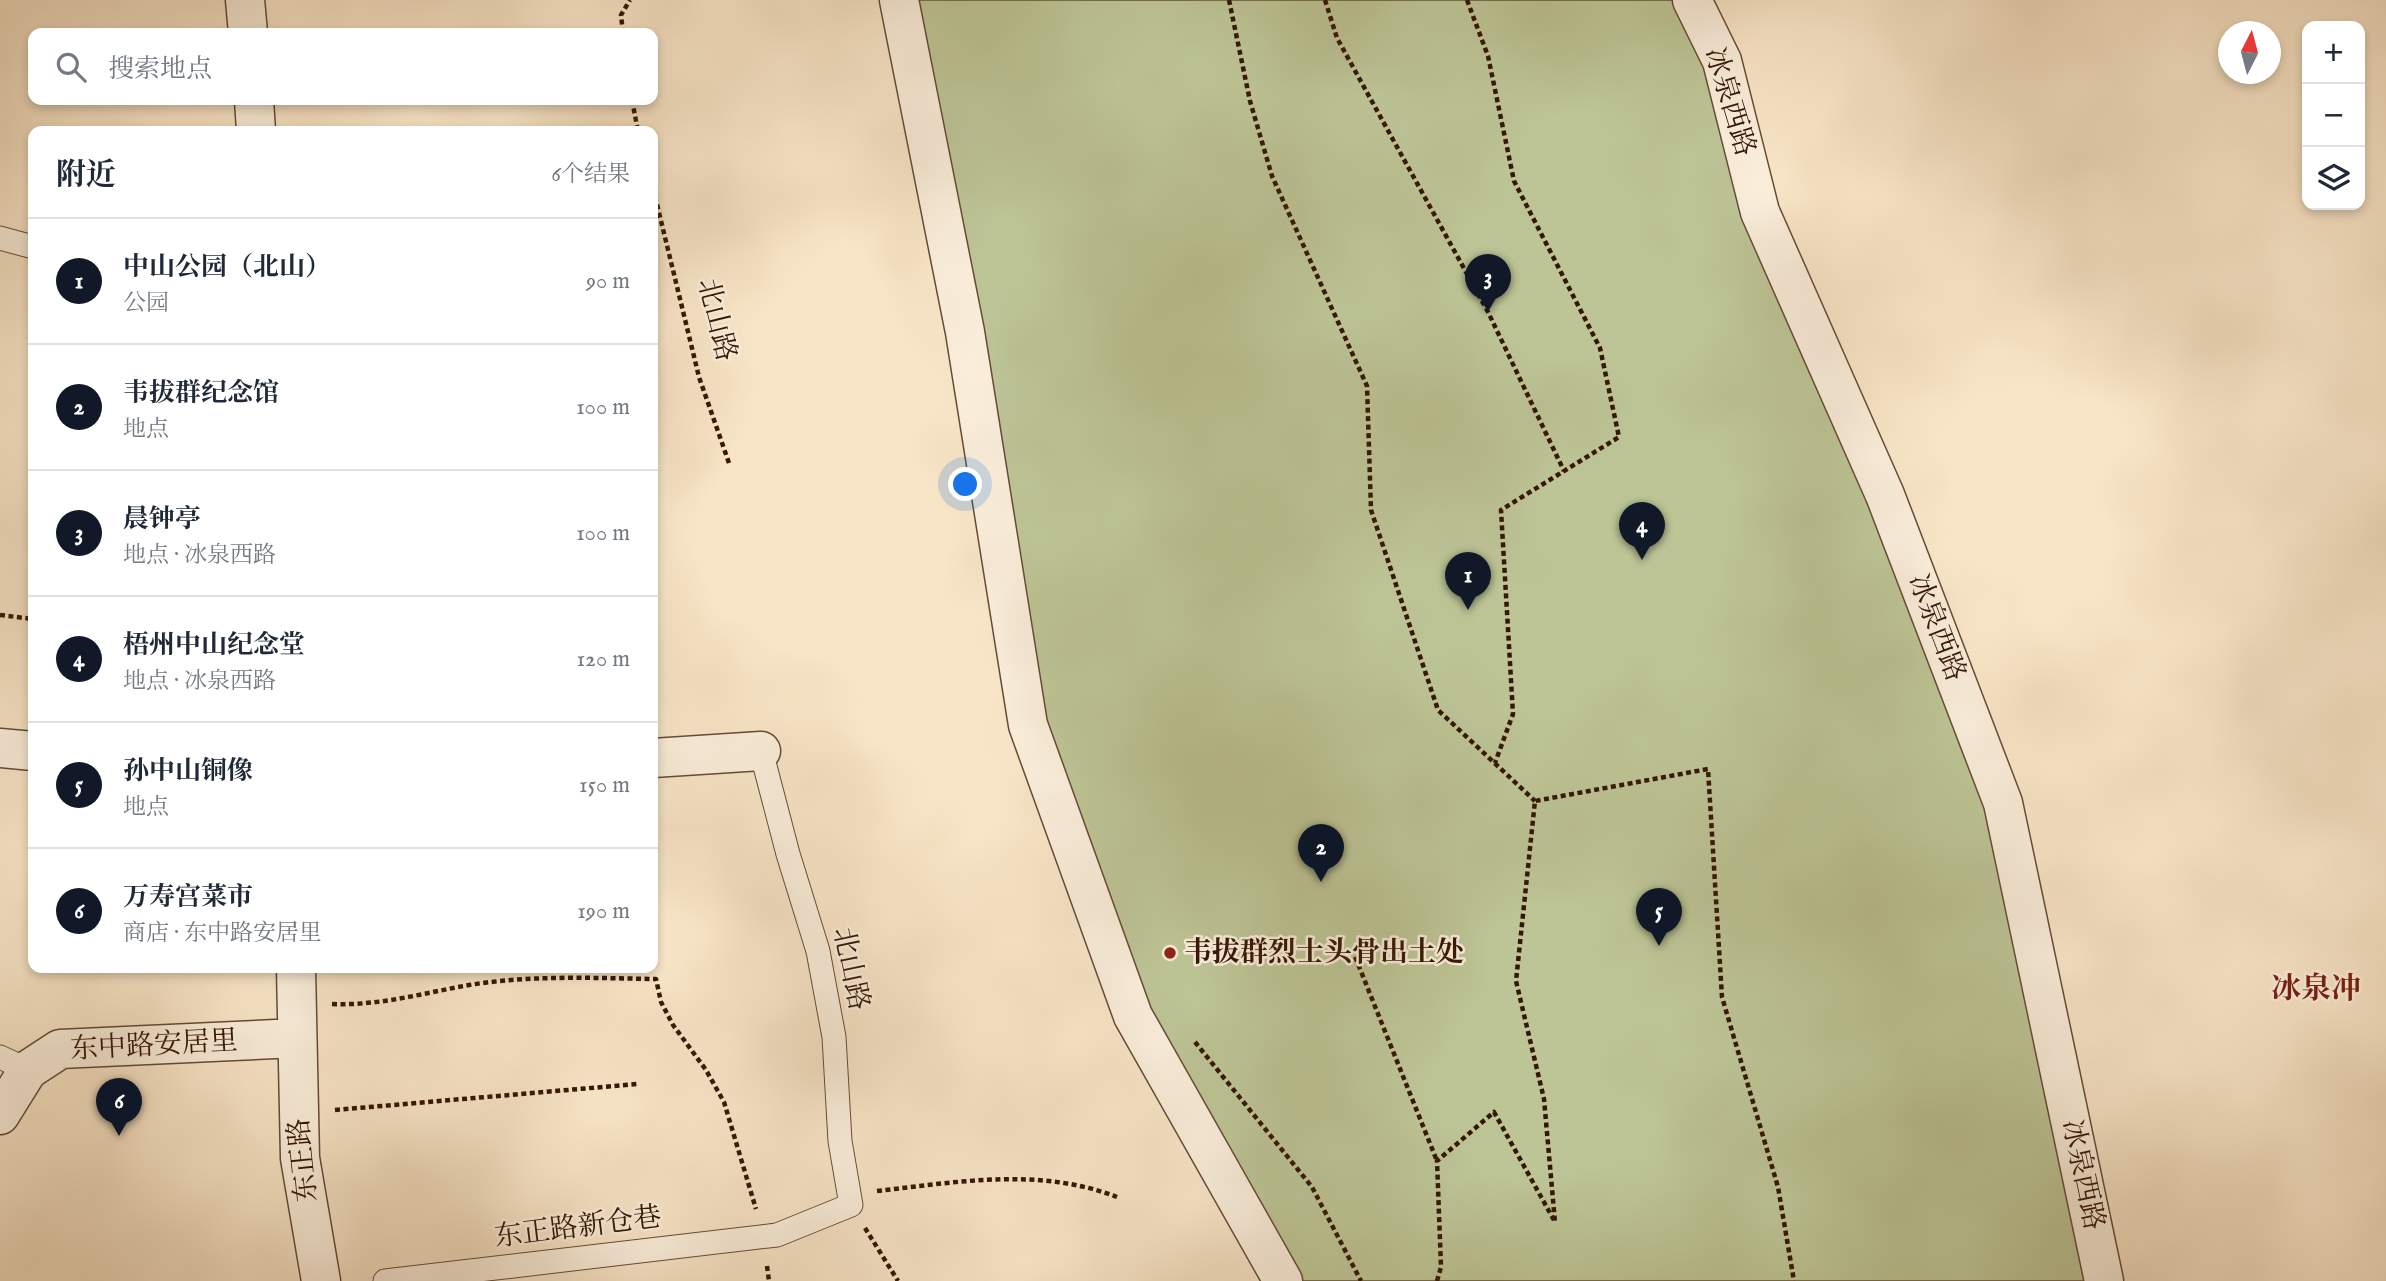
<!DOCTYPE html>
<html lang="zh">
<meta charset="utf-8">
<style>
body{margin:0;font-family:"IM FELL English","Noto Serif SC",serif;background:#f6f6f7;color:#1f2937}
.controls{position:absolute;right:21px;top:21px;display:grid;overflow:hidden;border-radius:14px;box-shadow:0 4px 10px #0003}
.controls button{width:63px;height:63px;display:grid;place-items:center;padding:0;border:0;border-bottom:2px solid #e0e1e3;background:#fff;color:#1f2937;font:35px sans-serif}
.compass{position:absolute;left:2218px;top:21px;width:63px;height:63px;border-radius:50%;background:#fff;box-shadow:0 4px 10px #0003;rotate:6deg}
.you{position:absolute;left:966px;top:485px;width:24px;height:24px;margin:-18px;border:5px solid #fff;border-radius:50%;background:#1a73e8;box-shadow:0 0 0 10px #1a73e833}
.badge{display:grid;place-items:center;width:46px;height:46px;border-radius:50%;background:#111827;color:#fff;font-size:23px;font-weight:700}
.pin{position:absolute;translate:-50% -58px;filter:drop-shadow(0 2px 4px #0008)}
.pin::after{content:'';position:absolute;top:37px;width:24px;height:21px;background:inherit;clip-path:polygon(0 0,100% 0,50% 100%)}
.list{margin:0;padding:0;list-style:none}
h2{display:flex;justify-content:space-between;align-items:center;height:91px;margin:0;padding:0 28px;font-size:30px}
h2 small{font-size:23px;font-weight:400;color:#747a83}
.list li{display:grid;grid-template-columns:46px 1fr auto;gap:21px;align-items:center;box-sizing:border-box;height:126px;padding:0 28px;border-top:2px solid #e0e1e3}
.list b{display:block;font-size:26px;white-space:nowrap}
.list p{margin:0;font-size:23px;white-space:nowrap;color:#747a83}
.list em{font-size:23px;font-style:normal;color:#747a83}
.icon{flex:none;width:38px;height:38px;fill:none;stroke:currentColor;stroke-width:2;stroke-linecap:round;stroke-linejoin:round}
.map{position:relative;flex:none;width:2386px;height:1281px;overflow:hidden}
.search{position:absolute;background:#fff;box-shadow:0 4px 10px #0003;left:28px;top:28px;width:630px;height:77px;display:flex;align-items:center;gap:18px;box-sizing:border-box;padding:0 24px;border-radius:14px;color:#747a83;font-size:26px}
.panel{position:absolute;background:#fff;box-shadow:0 4px 10px #0003;left:28px;top:126px;width:630px;height:847px;border-radius:14px}
.map>svg:first-child{display:block}
.green{fill:#bdc596;stroke:#796e4d;stroke-width:2}
.lines{fill:none;stroke-linecap:round;stroke-linejoin:round}
.service-casing{stroke:#664a35;stroke-width:25}
.minor-casing{stroke:#664a35;stroke-width:41}
.path{stroke:#351604;stroke-width:4.5;stroke-dasharray:5 3.5;stroke-linecap:butt}
.service{stroke:#faeedb;stroke-width:23}
.minor{stroke:#faeedb;stroke-width:38}
.poi-dot{fill:#8f2418;stroke:#faeedb;stroke-width:2.5}
.labels{text-anchor:middle;dominant-baseline:central;stroke-width:5;stroke-linejoin:round;paint-order:stroke}
.street-label{font-size:28px;fill:#351604;stroke:#faeedb}
.poi-label{font-size:28px;font-weight:bold;fill:#351604;stroke:#faeedb;text-anchor:start}
.neighbourhood-label{font-size:30px;font-weight:bold;fill:#7a1f14;stroke:#faeedb}
</style>
<div class="map">
<svg width="2386" height="1281" viewBox="0 0 2386 1281">
<rect width="100%" height="100%" fill="#f8e5c7"/>
<filter id="stains"><feTurbulence type="fractalNoise" baseFrequency=".00286" numOctaves="4"/><feColorMatrix values="0 0 0 0 .2 0 0 0 0 .09 0 0 0 0 .02 0 0 0 .5 -.17"/></filter>
<radialGradient id="worn" r=".72"><stop offset=".6" stop-color="#630" stop-opacity="0"/><stop offset="1" stop-color="#630" stop-opacity=".3"/></radialGradient>
<path class="green" d="M898 0H1692L2003 803 2104 1281H1283L1133 1016 1028 725Z"/>
<g class="lines">
<g class="service-casing">
<path id="service" d="M0 238 33 247
M0 1057 28 1070
M385 1281 777 1235 851 1205 840 1141 834 1037 818 951 788 854 761 751"/>
</g>
<g class="minor-casing">
<path id="minor" d="M245 0 248 33
M899 0 965 332 1028 725 1133 1016 1283 1281
M1692 0 1722 61 1760 212 1885 495 2003 803 2104 1281
M254 100 256 131
M0 748 33 751
M653 758 761 751
M296 968 300 1158 321 1281
M0 1115 28 1070 60 1049 297 1038"/>
</g>
<path class="path" d="M1229 0 1250 101 1272 176 1367 386 1371 510 1438 710 1535 801
M1325 0 1337 38 1488 312 1564 471
M1467 0 1488 56 1514 181 1600 348 1619 437 1501 510 1513 714 1495 763
M623 33 621 15 630 0
M632 100 638 131
M653 188 699 377 729 463
M0 615 33 619
M1352 949 1437 1161
M332 1004C379 1006 424 993 469 985 531 975 594 978 656 979L661 1002 673 1025 706 1070 724 1102 756 1209
M1195 1042 1312 1187 1361 1281
M335 1110 637 1084
M877 1191C958 1182 1039 1167 1117 1197
M865 1228 898 1281
M767 1266 769 1281
M1437 1281 1441 1267 1437 1161 1494 1112 1555 1222 1544 1099 1516 981 1535 801 1708 769 1722 997 1778 1187 1794 1281"/>
<use href="#service" class="service"/>
<use href="#minor" class="minor"/>
</g>
<circle class="poi-dot" cx="1170" cy="953" r="7"/>
<g class="labels">
<g class="street-label">
<text transform="translate(1729 102) rotate(73)">冰泉西路</text>
<text transform="translate(716 320) rotate(76)">北山路</text>
<text transform="translate(1936 628) rotate(69)">冰泉西路</text>
<text transform="translate(850 969) rotate(78)">北山路</text>
<text transform="translate(154 1046) rotate(-3)">东中路安居里</text>
<text transform="translate(304 1160) rotate(-96)">东正路</text>
<text transform="translate(2082 1175) rotate(78)">冰泉西路</text>
<text transform="translate(578 1228) rotate(-7)">东正路新仓巷</text>
</g>
<g class="poi-label">
<text x="1184" y="953">韦拔群烈士头骨出土处</text>
</g>
<g class="neighbourhood-label">
<text x="2316" y="990">冰泉冲</text>
</g>
</g>
<rect width="100%" height="100%" filter="url(#stains)"/>
<rect width="100%" height="100%" fill="url(#worn)"/>
</svg>
<div class="controls">
<button>+</button>
<button>−</button>
<button><svg class="icon" aria-label="layers" viewBox="0 0 24 24"><path d="M12 4l9 5-9 5-9-5zM3 14l9 5 9-5"/></svg></button>
</div>
<svg class="compass" viewBox="-18 -18 36 36"><path d="M0-13l5 13h-10z" fill="#e53935"/><path d="M0 13l5-13h-10z" fill="#747a83"/></svg>
<div class="you"></div>
<div class="pin badge" style="left:1468px;top:610px">1</div>
<div class="pin badge" style="left:1321px;top:882px">2</div>
<div class="pin badge" style="left:1488px;top:312px">3</div>
<div class="pin badge" style="left:1642px;top:560px">4</div>
<div class="pin badge" style="left:1659px;top:946px">5</div>
<div class="pin badge" style="left:119px;top:1136px">6</div>
<div class="search"><svg class="icon" aria-label="search" viewBox="0 0 24 24"><circle cx="10" cy="10" r="6"/><path d="M15 15l6 6"/></svg>搜索地点</div>
<section class="panel">
<h2>附近<small>6个结果</small></h2>
<ul class="list">
<li><span class="badge">1</span><div><b>中山公园（北山）</b><p>公园</p></div><em>90 m</em></li>
<li><span class="badge">2</span><div><b>韦拔群纪念馆</b><p>地点</p></div><em>100 m</em></li>
<li><span class="badge">3</span><div><b>晨钟亭</b><p>地点 · 冰泉西路</p></div><em>100 m</em></li>
<li><span class="badge">4</span><div><b>梧州中山纪念堂</b><p>地点 · 冰泉西路</p></div><em>120 m</em></li>
<li><span class="badge">5</span><div><b>孙中山铜像</b><p>地点</p></div><em>150 m</em></li>
<li><span class="badge">6</span><div><b>万寿宫菜市</b><p>商店 · 东中路安居里</p></div><em>190 m</em></li>
</ul>
</section>
</div>
